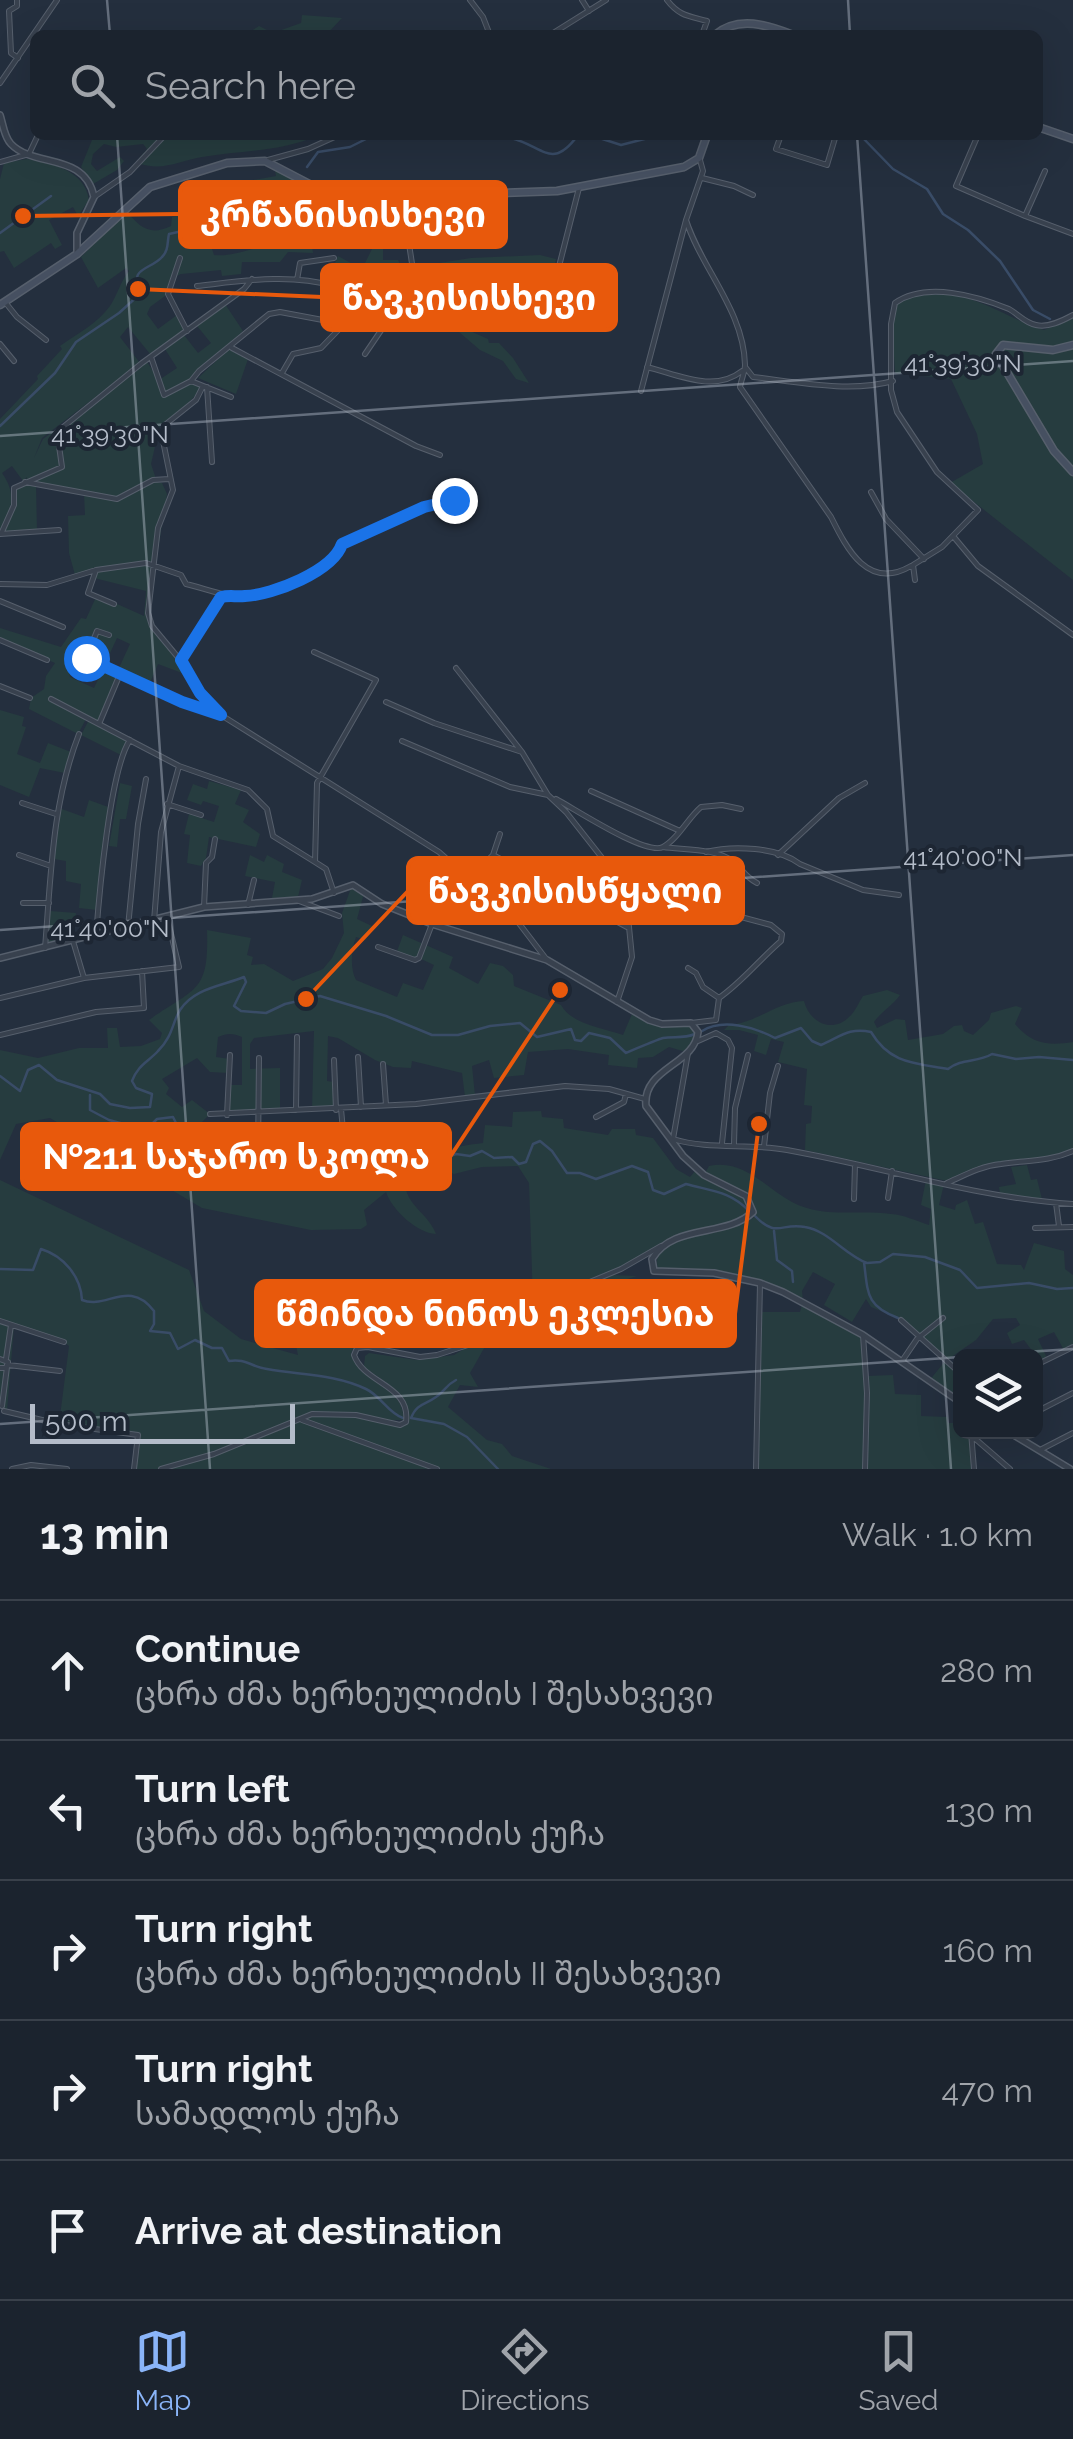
<!DOCTYPE html>
<meta charset="utf-8">
<style>
body{margin:0;font-family:Raleway,"Noto Sans Georgian",sans-serif;background:#282f3a;color:#f1f3f6}
.controls{position:absolute;right:30px;bottom:30px;display:grid;overflow:hidden;border-radius:15px;box-shadow:0 10px 40px #0002}
.controls button{width:90px;height:90px;display:grid;place-items:center;padding:0;border:0;border-bottom:2px solid #39404a;background:#1b232e;color:#f1f3f6;font:50px sans-serif}
.scale{position:absolute;left:30px;bottom:25px;width:265px;box-sizing:border-box;padding-left:10px;border:5px solid #b4bcc9;border-top:0;font-size:28px;line-height:35px;white-space:nowrap;color:#b4bcc9;-webkit-text-stroke:8px #1d2633;paint-order:stroke}
.stop{position:absolute;width:30px;height:30px;margin:-22px;border:8px solid #1a73e8;border-radius:50%;background:#fff}
.stop.end{background:#1a73e8;border-color:#fff;box-shadow:0 2px 10px #0008}
.list{margin:0;padding:0;list-style:none}
h2{display:flex;justify-content:space-between;align-items:center;height:130px;margin:0;padding:0 40px;font-size:42px}
h2 small{font-size:32px;font-weight:400;color:#a0a4aa}
.list li{display:grid;grid-template-columns:65px 1fr auto;gap:30px;align-items:center;box-sizing:border-box;height:140px;padding:0 40px;border-top:2px solid #39404a}
.list b{display:block;font-size:38px;white-space:nowrap}
.list p{margin:0;font-size:32px;white-space:nowrap;color:#a0a4aa}
.list em{font-size:32px;font-style:normal;color:#a0a4aa}
.icon{flex:none;width:55px;height:55px;fill:none;stroke:currentColor;stroke-width:2;stroke-linecap:round;stroke-linejoin:round}
.map{position:relative;flex:none;width:1073px;height:1469px;overflow:hidden}
.search{position:absolute;background:#1b232e;box-shadow:0 10px 40px #0002;left:30px;right:30px;top:30px;height:110px;display:flex;align-items:center;gap:25px;box-sizing:border-box;padding:0 35px;border-radius:15px;color:#a0a4aa;font-size:38px}
.sheet{height:830px;background:#1b232e}
nav{display:flex;justify-content:space-around;align-items:center;box-sizing:border-box;height:140px;border-top:2px solid #39404a;background:#1b232e;font-size:28px;color:#a0a4aa}
nav a{display:grid;justify-items:center;gap:5px}
nav .on{color:#8ab4f8}
.map>svg:first-child{display:block}
.green{fill:#263c3f}
.lines{fill:none;stroke-linecap:round;stroke-linejoin:round}
.stream{stroke:#394c67;stroke-width:2.5}
.minor-casing{stroke:#565f6c;stroke-width:6}
.tertiary-casing{stroke:#565f6c;stroke-width:8}
.secondary-casing{stroke:#565f6c;stroke-width:9}
.minor{stroke:#38414e;stroke-width:4}
.tertiary{stroke:#38414e;stroke-width:5}
.secondary{stroke:#465061;stroke-width:6}
.route{stroke:#1a73e8;stroke-width:12}
.ticks{fill:none;stroke:#b4bcc9;stroke-width:2.5;stroke-opacity:0.45}
.ticks-label{font-size:25px;text-anchor:middle;fill:#b4bcc9;stroke:#1d2633;stroke-width:8;stroke-linejoin:round;paint-order:stroke}
.leader{fill:none;stroke:#e8590c;stroke-width:4}
.callout-dot{fill:#e8590c;stroke:#1d2633;stroke-width:4}
.callout{fill:#e8590c;stroke:#e8590c;stroke-width:4}
.callout-label{font-size:35px;text-anchor:middle;font-weight:bold;fill:#fff}
</style>
<div class="map">
<svg width="1073" height="1469" viewBox="0 0 1073 1469">
<rect width="100%" height="100%" fill="#242f3e"/>
<path class="green" d="M302 15 342 18 326 35H245L259 26 273 33 301 23Z
M94 135H319C281 152 243 150 202 157 179 161 164 171 140 164L139 158 147 149 143 144 116 147 104 144 93 154 91 164 97 171 120 157 124 161 117 170 93 184 81 167Z
M27 159C51 163 85 170 89 200L78 216 73 207 49 220 62 245 55 249 51 243 14 268 4 251 0 252V179L4 163Z
M275 170 322 194V206C306 207 292 211 280 199L262 214 253 207 234 211 212 249 214 255C231 257 246 250 262 247 276 244 298 244 312 246L313 253 288 252 280 262H242L241 274 222 276 221 270 181 274 171 278 165 296 150 307 147 314 158 329 177 315 186 330 151 355 128 327 120 337 140 363 42 438 34 458 43 439 147 362 159 380 177 368 165 349 184 335 198 353 211 343 197 326 225 304 243 331 195 375 196 382 204 387 183 408 160 425 151 464 156 479 117 498 26 482 27 477 23 481 12 466 2 473C18 496 11 510 0 533V419L38 379 37 376 62 349 60 346C77 334 98 323 110 306 118 294 120 282 129 271L126 268 98 288 81 257 127 212C141 228 150 236 171 226L172 217 178 216 181 220 197 216 231 184 276 176Z
M383 248V260H398L401 266 396 279 385 275 374 300 354 291 357 284 350 281 346 287 334 282 338 273 332 270 338 256 369 273 371 268 364 265 372 249Z
M540 255 556 259 555 264 442 266 417 271 414 267 471 258Z
M941 294C979 295 1008 319 1044 330L1073 317V580L950 483 983 464 977 434 951 379 895 373 892 324 896 304 908 296Z
M461 327 488 339 489 343H499L513 358 529 383 516 379 503 361 480 350 459 332Z
M229 349 248 359 236 394 198 378Z
M153 481 162 483 167 494 156 562 98 567 75 575 69 553 68 516 85 515 84 494 120 500Z
M25 483 36 486 37 531 3 533 15 505V489Z
M150 564C156 580 146 597 148 614 151 636 178 657 190 676L158 664 149 685 118 670 130 644 117 638 105 664 75 650 67 657 70 677 94 688 104 667 119 674 99 722 52 698 86 719 78 734 29 709 31 698 44 689 46 676 55 663 0 639V628L61 647 81 618 86 619 97 595 144 616 146 591 94 578 97 571Z
M0 710 24 717 22 726 26 727 17 754 40 763 48 743 71 752 65 773 40 768 29 797 0 785Z
M89 720 128 740 121 755 81 735Z
M209 781 241 790 235 804 249 810 243 822 260 834 256 847 209 837 206 858 201 866 187 863 190 835 184 834 189 814 214 822 219 806 203 801 201 805 187 800 193 784 207 789Z
M120 783 132 786 126 819H120L117 847 109 846Z
M89 800 111 808 97 910 79 908 81 884 66 881V861L54 859 59 808 84 817Z
M250 855 264 862 267 855 284 864 282 872 302 880 298 897 272 898 275 882 245 876Z
M351 888 364 893 357 919 372 926 366 940 356 937C351 950 350 969 356 980L397 997 403 983 423 990 434 965 419 958 415 960 396 954 403 935 453 957 449 968 478 984 490 963 503 966 513 975 514 986 561 1005C571 1024 603 1028 623 1035L632 1014 661 1025 693 1027 698 1035 686 1052 669 1047 653 1057 638 1058 637 1068 608 1065 609 1055 568 1049 528 1052 524 1075 494 1078 489 1060 472 1066 475 1096 465 1097 462 1073 412 1061 411 1068 393 1067 375 1060 338 1038 328 1036 327 1081 333 1082 335 1109 312 1110 314 1031 254 1038 250 1044V1069L280 1068V1111L227 1115 229 1085H242V1037C233 1033 227 1033 218 1037L216 1057 230 1059 229 1073 210 1072 197 1058 162 1079 169 1088 166 1094 182 1107 192 1100 210 1114 196 1128 195 1150 240 1164 251 1165 264 1159 296 1165V1147L314 1146 316 1174C345 1174 370 1169 398 1165L403 1152 417 1137C445 1154 455 1146 483 1143L485 1125 512 1127 513 1112 541 1111 542 1117 563 1119 564 1128 608 1135 612 1129H635L636 1135 653 1138 676 1169 690 1177 696 1170 704 1175 709 1166C743 1158 766 1188 792 1202 824 1219 857 1209 891 1214 904 1215 917 1221 929 1225L931 1209 921 1205 926 1180 944 1184 939 1205 955 1210 956 1205 967 1200 975 1224 983 1222 997 1264 1021 1265 1024 1270 1034 1243 1064 1251 1065 1269 1073 1275V1347L1065 1352 1054 1332 1038 1339 1048 1360 1037 1365 1036 1356 1024 1340 1012 1344 1007 1333 1020 1325 1016 1318 993 1319 976 1340 947 1360 960 1373V1402L929 1381 946 1360 898 1318 871 1307 866 1299 852 1322 824 1305 835 1284 813 1272 802 1291 803 1302 863 1335 867 1376 893 1375 895 1394 921 1395V1416L947 1417 948 1423H960V1432H970L973 1469H758L761 1312H800L803 1302C795 1298 791 1292 783 1289 744 1270 701 1271 659 1271 643 1234 732 1230 755 1217L753 1212 743 1219 684 1234 608 1273 533 1301 529 1183 518 1166 482 1167 454 1174 434 1166 427 1168 424 1182 410 1185 406 1190C411 1208 429 1215 436 1234 417 1233 392 1210 386 1192L364 1210 367 1225 361 1229 311 1230 202 1208 50 1118 16 1124 0 1160V1050L38 1058 79 1048H108L107 1028H117L120 1047 141 1046 160 1039 162 1033 149 1020C196 987 209 993 207 930L251 938 247 955 253 957 251 965 264 964 293 981 323 969 332 958 344 933 342 913Z
M50 911 76 913 74 940 47 946Z
M887 990 900 995C892 1006 882 1011 874 1022L877 1028 896 1019 905 1020 908 1040 943 1034 954 1026 962 1025 964 1031 973 1035 989 1020 991 1013 1016 1006 1022 1008 1015 1024C1032 1044 1048 1046 1073 1042V1149L1041 1160 1005 1161 976 1168 947 1181 805 1150 806 1124 811 1123 812 1106 804 1105 807 1069 778 1062 784 1042 771 1039 766 1055 754 1051 758 1035 739 1030H724L729 1025C757 1023 776 1002 804 1001 809 1022 832 1034 849 1017 855 1012 859 1002 863 996Z
M1027 1165 1031 1180 1037 1179 1042 1199 1000 1193 999 1187 1016 1184 1011 1167Z
M0 1180 189 1270 204 1311 241 1339 298 1355 295 1340 285 1329 298 1318C329 1317 347 1318 366 1344L354 1346 351 1354C361 1385 403 1383 404 1420H377L401 1427 408 1421C409 1392 384 1382 364 1367L365 1356 369 1353 417 1360 454 1355 535 1307 578 1293 612 1275 637 1276C598 1289 517 1308 491 1338 483 1348 477 1362 470 1373L478 1387 460 1385 448 1407 487 1440 502 1444 512 1456 551 1469H135L138 1435 59 1424 69 1346 64 1342 14 1326 7 1411 0 1408Z"/>
<g class="lines">
<path class="stream" d="M462 135C478 138 495 135 511 138 543 146 552 171 578 135
M590 135 621 145 660 135
M860 135 893 169 927 189 943 214 968 230 1000 261 1033 310 1050 319
M307 167 318 152 350 147 374 135
M0 233 51 196
M0 426 55 373 76 342 119 313 141 293C127 267 151 270 162 257 169 250 167 242 169 234L187 230 231 195 294 182
M702 1031C723 1018 754 1027 775 1038L801 1028 812 1041 821 1045C840 1037 849 1027 871 1032 890 1064 915 1063 948 1069 962 1058 977 1063 992 1054L1016 1059 1039 1057 1073 1060
M0 1076 20 1091 28 1070 39 1065 57 1080 100 1094 110 1104 130 1108 150 1107 152 1094 136 1088 132 1081C138 1065 148 1062 158 1051 173 1036 172 1023 180 1010 194 988 222 986 244 977L246 982 234 1006 241 1011 266 1013 285 1004 320 996 386 1016 432 1035H458L490 1026 520 1023 537 1037 571 1029 575 1040 581 1041 589 1033 610 1038 626 1053C630 1051 659 1039 663 1038 674 1036 683 1039 695 1034
M90 1095V1110L109 1120 146 1130 157 1119 173 1117 178 1127 164 1142C168 1163 178 1156 192 1166 197 1169 200 1174 204 1178L243 1170 280 1189 355 1188 365 1184 378 1170C408 1168 390 1186 417 1155L427 1154 441 1159 456 1154 470 1156 482 1151 494 1158 512 1157 519 1164 526 1162 533 1144 540 1141 552 1151 567 1173H580L596 1179 632 1166 648 1172 653 1190 664 1194 686 1184C711 1191 730 1191 749 1211
M755 1216C777 1239 781 1222 805 1227 829 1231 845 1255 867 1263L880 1262 893 1254 925 1257 960 1270 977 1288 1029 1283 1057 1289 1073 1288
M774 1231 777 1260 792 1271 793 1282
M864 1262C868 1294 866 1306 898 1318
M0 1269 33 1270 41 1249C64 1256 81 1277 82 1300 106 1310 129 1278 154 1311V1324L150 1331 170 1333 178 1349 195 1340 212 1348H222L229 1361C245 1358 252 1367 267 1369 300 1375 335 1374 366 1389 381 1396 388 1413 403 1418
M456 1380C446 1385 445 1391 436 1397 425 1405 417 1403 411 1418L444 1424 467 1437 498 1469"/>
<g class="minor-casing">
<path id="minor" d="M17 0V6L9 11 11 53 18 58
M470 0 483 17 490 35
M582 0 589 11
M667 0C679 16 689 16 707 21L702 35
M550 35 606 0
M0 83 57 0
M781 135 776 149 827 165 836 135
M978 135 956 186 1025 216 1045 171
M268 160 308 149 339 135
M0 162 29 154 38 135
M702 178 734 186 753 195
M94 197 130 172 165 135
M1025 216 1073 234
M686 220C701 268 744 311 745 365 745 372 741 380 740 387L831 517C847 549 868 591 911 566
M231 234 403 220
M367 245 410 240
M180 258 168 294 187 331
M297 280 300 263 334 258
M197 286C242 281 289 273 334 286 351 291 368 302 384 310L413 270 407 231 386 198
M5 302 17 317 46 340
M543 329 579 188
M0 344 14 361
M232 348 416 446 440 455
M365 354 382 329 384 315
M151 357 164 395 191 381
M647 367C679 375 714 393 742 371
M746 368 753 377C797 382 850 393 893 381
M282 373 293 354 321 348 344 324
M203 386 196 400 166 424 162 436 173 490 158 528 148 613 152 626 181 661 200 693 221 715 439 852 518 922 547 960
M207 387 212 462
M641 391 686 220 703 171 700 160
M231 397 191 381 199 371 269 314 280 312 344 324 383 317
M25 482 117 499 153 480 169 479
M871 492 886 519 924 559
M0 534 59 530
M1 534 14 505V488L62 467 57 432 142 363 244 289 252 279
M953 536 978 566 1073 635
M96 570 88 593 114 604
M915 580 913 565 942 547 978 510 937 472 897 412 891 390V324L895 303C926 281 977 296 1009 309 1018 314 1025 323 1036 325 1048 328 1062 321 1073 315
M0 584 47 585 96 570 146 563 181 575 186 584C204 588 230 599 248 596 276 593 333 571 342 544L424 507 454 500
M0 601 63 627
M109 635 97 631 86 658 182 703 221 715
M0 640 47 660
M314 652 376 680 317 783 315 862 326 869 334 893
M181 661 221 597 230 595
M456 668 522 752 548 795 566 812 625 887 632 957 617 1002
M0 686 30 698
M51 699 179 766 248 790 267 809 273 836 315 862
M386 702 434 723 522 752
M99 724 120 674
M402 741 510 787 548 795
M591 791 680 831
M556 799C575 809 646 856 663 847 678 839 688 818 701 807L722 805 741 809
M22 803 56 814
M167 804 201 815
M663 847C684 850 717 848 734 862 743 870 745 877 757 883
M706 852C733 845 778 847 800 864L863 890 899 895
M19 855 51 866
M493 855 500 834
M778 855 839 798 865 783
M470 878 493 855 627 927
M299 901 339 916
M23 903H49
M248 905 254 880
M204 907 206 863 212 857 215 839
M154 921 161 832 179 766
M128 927 138 824 146 779
M96 936C99 896 110 769 130 740
M73 941 84 978
M378 947 415 960 419 958 432 924
M45 948C51 875 52 803 79 734
M688 968 696 973 703 987 719 998
M0 998 84 978 179 967 167 917
M691 1023 716 1020 719 998C742 982 759 960 781 941L782 934 771 925 726 913 720 902
M0 1035 96 1012 144 1008 142 971
M698 1041 716 1033 728 1040 732 1048 722 1143
M688 1053 673 1139C708 1150 750 1143 787 1150 883 1167 976 1198 1073 1204
M358 1057 361 1107
M334 1060 336 1110
M383 1064 386 1105
M341 1109 345 1151
M296 1110 297 1037
M210 1114 416 1104 565 1086 609 1089 645 1099
M227 1115 230 1055
M596 1117 624 1102 626 1094
M734 1144 735 1108 748 1055
M764 1146 770 1093 778 1066
M258 1153 259 1058
M947 1183C965 1175 981 1166 1001 1164 1027 1160 1048 1162 1073 1151
M888 1198 892 1171
M854 1199 855 1164
M1056 1203 1059 1226
M1035 1228 1073 1227
M901 1320 960 1373
M0 1321 64 1342
M863 1335 867 1393 865 1469
M0 1359 8 1362 6 1368H0
M6 1359 11 1325
M902 1361 917 1339 943 1318
M8 1365 60 1371
M1036 1365 1073 1347
M2 1406 7 1367
M4 1411 59 1424 138 1435 134 1469
M1036 1412 1073 1393
M302 1420 437 1469
M971 1432 974 1469
M972 1436 1010 1469
M1040 1450 1073 1433
M12 1469 31 1465 67 1469
M161 1469 214 1454 312 1414 356 1415 400 1425 406 1422C411 1385 364 1384 354 1355L357 1348 368 1347 420 1357 437 1355 514 1330 547 1307 549 1299 621 1269 661 1246
M756 1469 760 1283"/>
</g>
<g class="tertiary-casing">
<path id="tertiary" d="M0 115C3 124 4 137 11 144 34 168 85 152 94 197L77 233V254
M0 958 204 907 312 899 353 885 382 904 432 924 547 960 649 1020 662 1024 691 1023 698 1032C695 1065 642 1068 646 1106L683 1156 704 1175 746 1196 753 1212C726 1238 673 1223 652 1259L654 1271 714 1273 760 1283 783 1292 863 1335 960 1402
M1009 1432 1070 1469"/>
</g>
<g class="secondary-casing">
<path id="secondary" d="M715 35C738 15 768 25 793 35
M1038 127 1073 139
M0 305 77 254 150 187 227 163 265 161 313 186 358 198 557 191 684 167 699 158 707 135
M1073 345 1053 350 1003 345 996 354 1054 451 1073 472"/>
</g>
<use href="#minor" class="minor"/>
<use href="#tertiary" class="tertiary"/>
<use href="#secondary" class="secondary"/>
</g>
<g class="lines">
<path class="route" d="M86 658 182 702 221 715 200 693 181 660 221 597C230 595 236 597 245 596 273 595 333 571 342 544L424 507 454 500"/>
</g>
<path class="ticks" d="M107 0 110 35M848 0 850 35M117 135 210 1469M857 135 951 1469M0 436 1073 361M0 930 1073 855M963 1356 1073 1349M0 1424 960 1357"/>
<g class="ticks-label">
<text x="963" y="372">41°39'30"N</text>
<text x="110" y="443">41°39'30"N</text>
<text x="963" y="866">41°40'00"N</text>
<text x="110" y="937">41°40'00"N</text>
</g>
<path class="leader" d="M23 216L180 214M138 289L322 297M306 999L408 891M560 990L450 1157M759 1124L735 1314"/>
<g class="callout-dot">
<circle cx="23" cy="216" r="10"/>
<circle cx="138" cy="289" r="10"/>
<circle cx="306" cy="999" r="10"/>
<circle cx="560" cy="990" r="10"/>
<circle cx="759" cy="1124" r="10"/>
</g>
<g class="callout">
<rect x="180" y="182" width="326" height="65" rx="10"/>
<rect x="322" y="265" width="294" height="65" rx="10"/>
<rect x="408" y="858" width="335" height="65" rx="10"/>
<rect x="22" y="1124" width="428" height="65" rx="10"/>
<rect x="256" y="1281" width="479" height="65" rx="10"/>
</g>
<g class="callout-label">
<text x="343" y="227">კრწანისისხევი</text>
<text x="469" y="310">წავკისისხევი</text>
<text x="575" y="903">წავკისისწყალი</text>
<text x="236" y="1169">№211 საჯარო სკოლა</text>
<text x="495" y="1326">წმინდა ნინოს ეკლესია</text>
</g>
</svg>
<div class="controls">
<button><svg class="icon" aria-label="layers" viewBox="0 0 24 24"><path d="M12 4l9 5-9 5-9-5zM3 14l9 5 9-5"/></svg></button>
</div>
<div class="scale">500 m</div>
<div class="stop" style="left:86px;top:658px"></div>
<div class="stop end" style="left:454px;top:500px"></div>
<div class="search"><svg class="icon" aria-label="search" viewBox="0 0 24 24"><circle cx="10" cy="10" r="6"/><path d="M15 15l6 6"/></svg>Search here</div>
</div>
<section class="sheet">
<h2>13 min<small>Walk · 1.0 km</small></h2>
<ul class="list">
<li><svg class="icon" aria-label="ahead" viewBox="0 0 24 24"><path d="M12 20V5M6 11l6-6 6 6"/></svg><div><b>Continue</b><p>ცხრა ძმა ხერხეულიძის I შესახვევი</p></div><em>280 m</em></li>
<li><svg class="icon" aria-label="left" viewBox="0 0 24 24"><path d="M17 20v-9H6M10 6l-5 5 5 5"/></svg><div><b>Turn left</b><p>ცხრა ძმა ხერხეულიძის ქუჩა</p></div><em>130 m</em></li>
<li><svg class="icon" aria-label="right" viewBox="0 0 24 24"><path d="M7 20v-9h11M14 6l5 5-5 5"/></svg><div><b>Turn right</b><p>ცხრა ძმა ხერხეულიძის II შესახვევი</p></div><em>160 m</em></li>
<li><svg class="icon" aria-label="right" viewBox="0 0 24 24"><path d="M7 20v-9h11M14 6l5 5-5 5"/></svg><div><b>Turn right</b><p>სამადლოს ქუჩა</p></div><em>470 m</em></li>
<li><svg class="icon" aria-label="arrive" viewBox="0 0 24 24"><path d="M6 21V4h12l-3 4 3 4H6"/></svg><div><b>Arrive at destination</b></div></li>
</ul>
</section>
<nav>
<a class="on"><svg class="icon" aria-label="map" viewBox="0 0 24 24"><path d="M3 6l6-2 6 2 6-2v14l-6 2-6-2-6 2zM9 4v14M15 6v14"/></svg>Map</a>
<a><svg class="icon" aria-label="directions" viewBox="0 0 24 24"><path d="M12 3l9 9-9 9-9-9zM9 14v-3h6M13 9l2 2-2 2"/></svg>Directions</a>
<a><svg class="icon" aria-label="saved" viewBox="0 0 24 24"><path d="M7 4h10v16l-5-4-5 4z"/></svg>Saved</a>
</nav>
